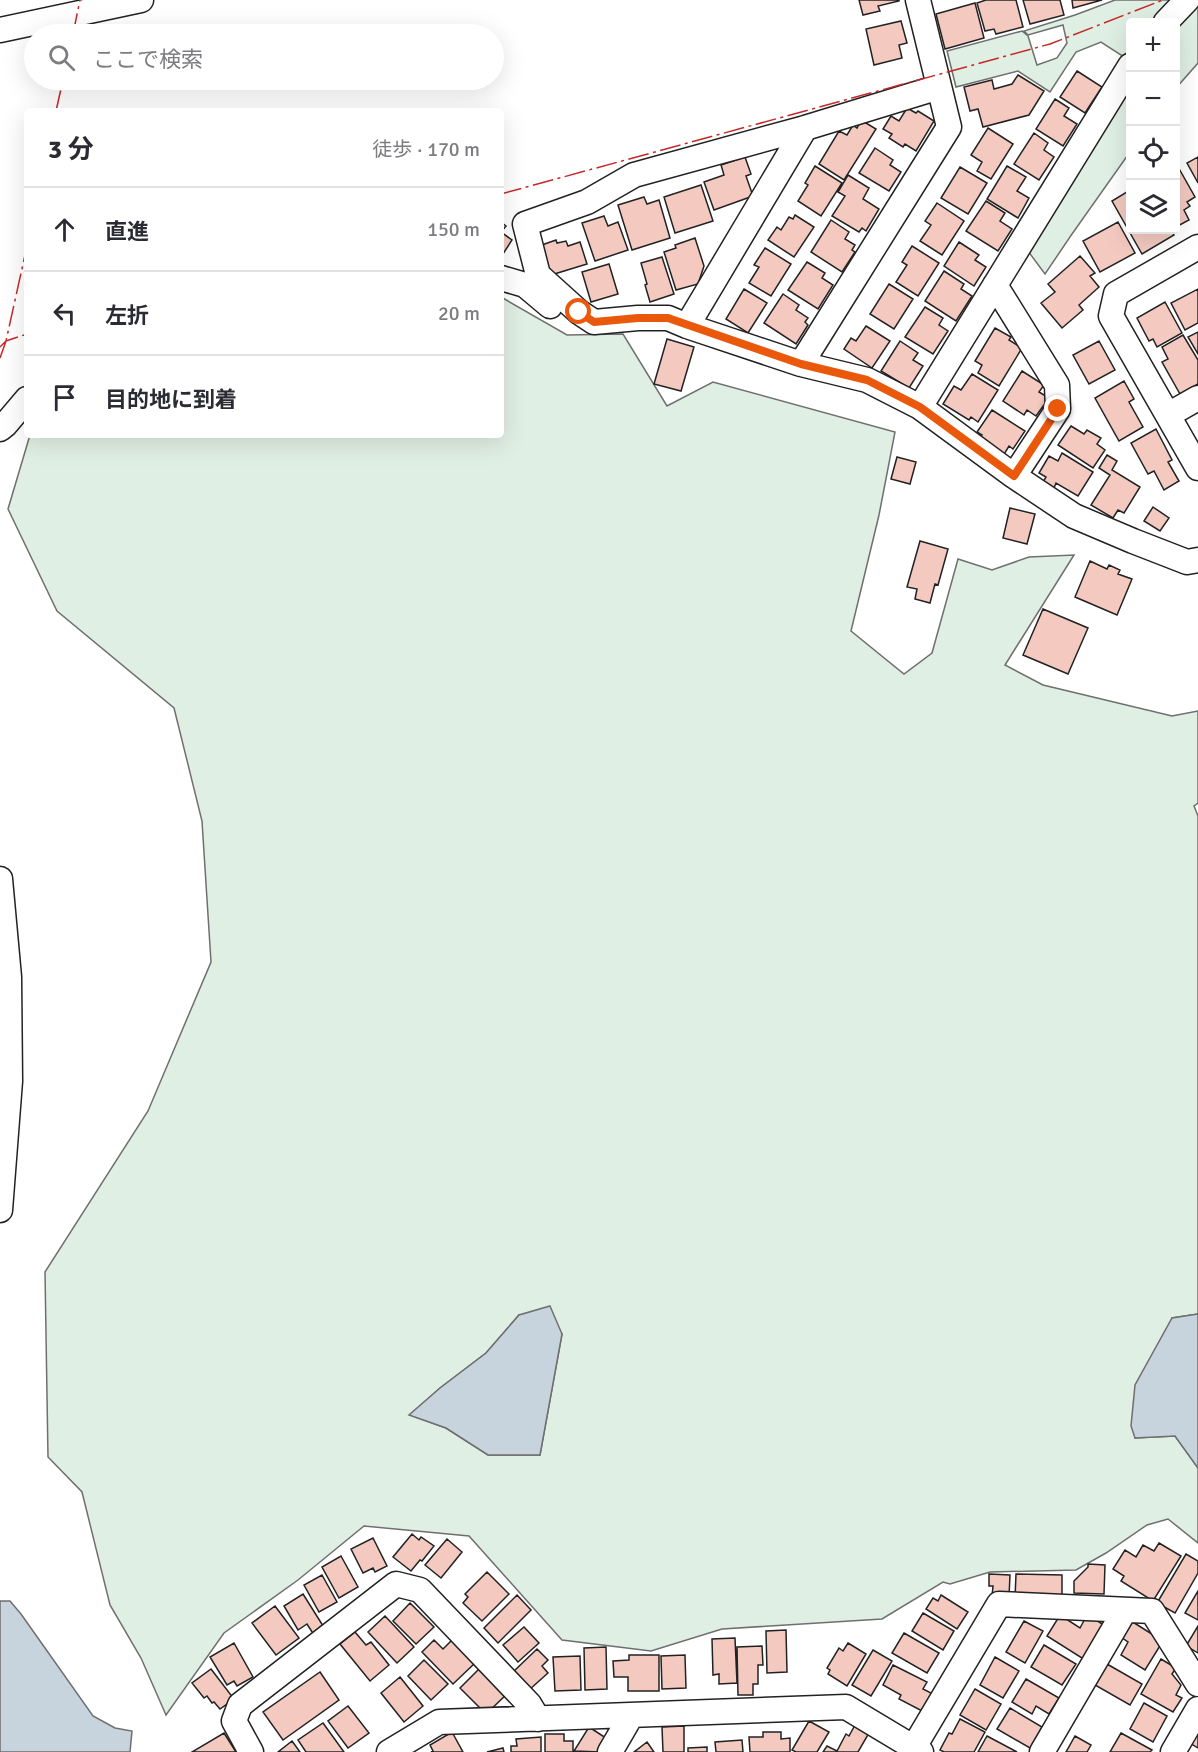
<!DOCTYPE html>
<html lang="ja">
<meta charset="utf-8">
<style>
body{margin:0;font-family:Signika,"Noto Sans JP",sans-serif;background:#f2f2f3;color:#2b2b33}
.controls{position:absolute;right:18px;top:18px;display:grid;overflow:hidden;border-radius:6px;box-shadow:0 6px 24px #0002}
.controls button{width:54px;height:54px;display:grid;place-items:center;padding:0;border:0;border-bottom:2px solid #e1e1e2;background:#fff;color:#2b2b33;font:30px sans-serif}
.stop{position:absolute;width:18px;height:18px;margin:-14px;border:4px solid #ea580c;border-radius:50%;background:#fff}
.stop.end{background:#ea580c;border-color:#fff;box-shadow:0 2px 6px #0008}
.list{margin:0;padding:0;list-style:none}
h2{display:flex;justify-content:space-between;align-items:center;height:78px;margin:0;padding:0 24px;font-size:26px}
h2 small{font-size:20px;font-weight:400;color:#7c7c81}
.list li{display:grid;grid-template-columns:39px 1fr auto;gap:18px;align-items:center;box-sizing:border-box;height:84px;padding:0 24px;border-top:2px solid #e1e1e2}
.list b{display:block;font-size:22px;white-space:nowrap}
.list em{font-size:20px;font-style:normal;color:#7c7c81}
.icon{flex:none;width:33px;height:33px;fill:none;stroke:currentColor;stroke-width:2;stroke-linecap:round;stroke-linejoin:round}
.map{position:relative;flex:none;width:1198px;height:1752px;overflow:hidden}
.search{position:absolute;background:#fff;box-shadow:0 6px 24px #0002;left:24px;top:24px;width:480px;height:66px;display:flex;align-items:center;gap:15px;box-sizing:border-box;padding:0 21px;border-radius:33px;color:#7c7c81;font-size:22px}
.panel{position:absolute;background:#fff;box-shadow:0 6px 24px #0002;left:24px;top:108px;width:480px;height:330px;border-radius:6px}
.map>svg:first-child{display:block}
.green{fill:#e0efe3;stroke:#6f6f6f;stroke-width:1.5;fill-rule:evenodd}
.water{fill:#c7d3dd;stroke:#6f6f6f;stroke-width:1.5}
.building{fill:#f3c9c0;stroke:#222;stroke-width:1.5}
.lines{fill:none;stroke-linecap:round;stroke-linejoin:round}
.minor-casing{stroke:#222;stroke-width:27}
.minor{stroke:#fff;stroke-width:24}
.power{stroke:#c62828;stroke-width:1.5;stroke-dasharray:21 4.5 3 4.5;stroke-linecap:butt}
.route{stroke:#ea580c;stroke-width:8}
</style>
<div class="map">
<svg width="1198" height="1752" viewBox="0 0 1198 1752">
<rect width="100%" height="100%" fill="#fff"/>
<path class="green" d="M1115 0H1168L1170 1 1150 22H1130V46L1124 57 1101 42 1076 52 1050 92 1018 71 956 87 947 51 1022 31 1028 36 1037 65 1057 58 1067 43 1063 25 1028 35 1024 31 1075 15Z
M1198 4V63L1176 88V28Z
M1130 87V152L1072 234 1045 274 1028 251Z
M501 297 567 335 623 334 667 406 713 382 895 432 879 515 851 631 904 674 932 653 958 559 992 570 1029 557 1074 555 1005 665 1043 685 1172 716 1198 711V803L1194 806 1198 816V1314L1172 1318 1135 1438 1175 1436 1198 1468V1543L1168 1519 1147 1525 1106 1553 1076 1570 990 1572 950 1584 943 1582 882 1619 722 1629 651 1651 562 1640 469 1536 364 1526 298 1580 224 1633 166 1715 141 1658 110 1605 82 1492 48 1457 45 1272 148 1111 211 962 202 821 174 708 57 611 8 509 30 435H501ZM519 1315 562 1334 540 1455H488L446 1428 410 1415 440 1388 486 1353Z"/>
<path class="water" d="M550 1306 562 1334 540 1455H488L446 1428 409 1415 440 1388 486 1353 519 1315Z
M1198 1314V1468L1175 1436 1135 1438 1131 1426 1135 1385 1172 1318Z
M0 1601H10L21 1614 93 1716 115 1728 132 1731 130 1752H0Z"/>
<path class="building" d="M859 0H899V1L878 6 880 11 863 15Z
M986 0H1016L1023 27 996 34 994 29 985 31 977 3Z
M1023 0H1060L1064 15 1030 24Z
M1072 0H1102L1073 8Z
M975 3 984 38 945 49 936 14Z
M901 21 907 43 899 45 902 58 874 65 866 29Z
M1077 71 1102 87 1085 113 1060 97Z
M1018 75 1044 91 1029 115 983 127 978 109 970 111 964 87 992 80 994 89 1012 84Z
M1055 99 1069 108 1064 116 1077 124 1063 146 1036 129Z
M907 108 916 113 918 111 934 121 916 151 905 144 903 147 889 138 892 134 883 129 891 116 899 121Z
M861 120 876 129 844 180 819 164 839 131 847 135 853 125 857 128Z
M988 128 1013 144 991 179 977 171 982 162 971 155Z
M1034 133 1048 143 1044 150 1054 157 1039 180 1014 164Z
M875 148 893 160 890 165 901 172 889 191 859 173Z
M745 157 751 174 746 176 753 196 714 210 704 182 724 175 721 165Z
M1198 157V183L1187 163Z
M1177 165 1195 197 1187 202 1190 206 1184 210 1189 220 1176 227V166Z
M815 166 842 183 821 216 798 201 808 185 805 183Z
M1007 166 1026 177 1017 191 1029 198 1018 218 987 199Z
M960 167 987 183 968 214 941 198Z
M848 175 869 188 863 199 879 209 866 231 862 228 859 232 832 216 845 196 838 192Z
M701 185 713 221 675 233 664 197Z
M1130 190V230H1171L1174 235 1142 254 1112 201Z
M644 197 647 204 659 200 670 238 632 250 618 205Z
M986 201 1005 213 1000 221 1012 229 998 251 966 231Z
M937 203 964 221 942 255 920 241 931 225 925 221Z
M795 215 814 227 794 257 768 240 777 227 781 230 789 217 793 219Z
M604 216 608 226 618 222 628 250 595 261 582 223Z
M831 220 849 232 845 239 855 245 852 250 855 252 842 272 811 252Z
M501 222 506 226 501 232 512 240 501 257Z
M1118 222 1135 253 1100 272 1083 241Z
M695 238 704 266 698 284 676 290 664 252 676 248 675 245Z
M556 240 557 243 566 241 568 246 580 242 587 264 551 275 539 246Z
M959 242 979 255 975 260 986 267 974 286 944 266Z
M912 246 939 263 918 296 896 282 907 265 902 262Z
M765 248 791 264 771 296 749 283 759 267 754 265Z
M1080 256 1095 273 1090 276 1099 287 1079 305 1083 310 1062 328 1041 303 1055 292 1048 284Z
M662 257 674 294 650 302 645 285 647 284 641 263Z
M807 262 825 273 822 278 833 285 818 309 788 290Z
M609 264 618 294 591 302 582 272Z
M944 271 964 284 961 289 972 296 956 321 925 301Z
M889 284 913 299 894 329 870 314Z
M744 289 767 303 748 333 726 319Z
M1198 289V323L1185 330 1171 303Z
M783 294 799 305 796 310 808 318 805 322 808 325 796 344 764 323Z
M1165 302 1182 333 1157 347 1153 339 1149 341 1137 318Z
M925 307 943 318 939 325 948 331 933 354 905 337Z
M866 326 890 341 872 368 844 349 851 338 856 341Z
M995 328 1011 337 1009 340 1022 348 999 386 978 373 982 365 975 361Z
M1198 332V354L1188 337Z
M1183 335 1198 360V384L1180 394 1162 362 1168 359 1162 347Z
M667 339 694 347 681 391 654 384Z
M900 341 918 353 913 360 923 366 909 388 881 371Z
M1099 341 1115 370 1089 384 1073 355Z
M1022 371 1044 385 1039 392 1049 398 1036 416 1027 410 1024 415 1003 401Z
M972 374 998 390 978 422 971 417 969 420 943 404 954 386 961 390Z
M1124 381 1134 399 1129 402 1143 427 1119 441 1095 398Z
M992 410 1025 431 1013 449 1009 446 1003 456 979 440 982 435 977 432Z
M1071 426 1084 434 1087 430 1101 438 1097 444 1105 450 1093 468 1058 445Z
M1156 429 1172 460 1168 462 1179 481 1164 490 1154 471 1148 474 1131 443Z
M1062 453 1093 472 1078 496 1056 483 1054 488 1043 482 1046 477 1039 473 1049 456 1058 461Z
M1107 455 1117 461 1112 470 1140 487 1124 513 1118 510 1113 518 1091 505 1110 475 1099 468Z
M897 457 916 462 910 484 891 479Z
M1153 507 1169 518 1160 531 1144 521Z
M1010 508 1035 514 1027 544 1003 538Z
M920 541 948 549 938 585 935 584 930 603 915 599 917 589 907 587Z
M1090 561 1107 569 1109 565 1120 570 1118 574 1132 579 1117 615 1075 597Z
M1043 609 1088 628 1068 674 1023 655Z
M412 1534 419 1540 421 1537 434 1546 422 1561 420 1560 411 1571 393 1557Z
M373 1538 387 1566 375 1572 373 1568 363 1573 351 1549Z
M447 1539 462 1552 441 1578 425 1565Z
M1159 1543 1181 1556 1153 1601 1121 1581 1124 1576 1113 1569 1125 1550 1136 1557 1143 1545 1154 1551Z
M1186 1554 1198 1561V1573L1175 1613 1157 1603Z
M341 1556 358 1587 339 1598 322 1567Z
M1088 1564 1105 1565 1104 1594 1074 1593V1581L1088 1567Z
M487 1572 509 1594 482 1621 463 1603 468 1597 465 1594Z
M989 1574 1010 1575 1009 1597H992L993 1586H989Z
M1016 1574 1062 1575V1599L1015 1598Z
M322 1575 337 1602 319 1612 304 1585Z
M1198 1591V1620L1185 1613Z
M303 1594 325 1629 314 1635 307 1624 298 1630 284 1606Z
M517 1595 531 1610 498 1643 484 1628Z
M941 1595 968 1612 957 1629 926 1609 933 1598 938 1601Z
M410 1603 434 1627 416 1644 393 1621Z
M275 1606 299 1638 276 1655 252 1623Z
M923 1613 954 1631 943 1650 912 1631Z
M1060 1615 1080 1628 1087 1615 1106 1626 1085 1660 1047 1636Z
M385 1616 414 1647 397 1663 368 1632Z
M1128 1619 1163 1641 1145 1670 1121 1655 1128 1642 1118 1635Z
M1024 1621 1043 1631 1025 1663 1006 1652Z
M1198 1626V1653L1186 1646Z
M524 1627 539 1643 518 1662 503 1645Z
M786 1630 787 1672 767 1673 766 1631Z
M355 1632 366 1645 371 1642 389 1665 370 1681 340 1644Z
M904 1633 939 1653 927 1673 892 1653Z
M735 1638 737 1683 719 1684V1674L713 1675 712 1639Z
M434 1640 443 1649 452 1640 475 1663 453 1684 422 1652Z
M234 1643 253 1677 237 1686 234 1681 227 1685 210 1657Z
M848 1643 866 1654 847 1686 828 1674 830 1670 827 1668 839 1648 843 1651Z
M1044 1645 1076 1664 1062 1685 1031 1667Z
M762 1646 763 1665H758V1684H753V1695H738L737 1647Z
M606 1647 607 1689 585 1690 584 1648Z
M537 1649 548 1660 542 1666 548 1673 529 1690 513 1672Z
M873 1650 892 1661 871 1696 852 1685Z
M629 1655H659V1691H628V1677H614L613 1661 629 1660Z
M685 1655 686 1688 662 1689 661 1656Z
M580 1656 581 1690 555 1691 553 1657Z
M995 1657 1019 1671 1003 1698 980 1685Z
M1161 1659 1176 1668 1172 1674 1181 1685 1176 1695 1182 1698 1173 1712 1141 1694Z
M424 1660 448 1684 431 1700 408 1676Z
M1107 1664 1142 1684 1130 1705 1095 1685Z
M893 1665 927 1682 923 1689 933 1694 924 1712 899 1699 901 1695 883 1685Z
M481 1667 508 1693 486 1714 460 1688Z
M211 1669 234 1699 220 1709 214 1702 212 1703 207 1696 204 1698 192 1683Z
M320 1672 339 1700 283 1740 263 1712Z
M400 1677 423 1706 404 1722 381 1693Z
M1026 1679 1059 1698 1049 1714 1036 1706 1032 1714 1012 1702Z
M975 1689 1001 1704 986 1730 960 1715Z
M1144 1703 1167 1716 1153 1742 1130 1729Z
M348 1706 369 1733 348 1748 328 1721Z
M1010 1708 1042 1727 1030 1748 997 1729Z
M960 1719 985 1732 974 1752H944L940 1750 949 1733 952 1734Z
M809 1721 829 1732 817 1752H796L792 1750Z
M323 1723 344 1752H306L298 1740Z
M855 1725 869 1733 858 1752H823L827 1746 837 1751 846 1734 849 1736Z
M684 1726V1752H663L662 1727Z
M589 1727 609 1740 601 1752 574 1751Z
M1198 1727V1748L1188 1742Z
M452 1732 463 1752H431L433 1751 430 1745Z
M763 1732H781V1739L790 1738V1752H750L749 1737H763Z
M224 1733 236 1752H192Z
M1121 1733 1152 1750 1150 1752H1110Z
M545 1734H564V1741H573V1752H545Z
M987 1736 1017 1752H978Z
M1075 1736 1091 1745 1087 1752H1066Z
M541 1737V1752H511V1746H517L516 1739Z
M742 1740 743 1752H716L715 1742Z
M292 1741 300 1752H278Z
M647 1742 654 1752H634Z
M707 1747V1752H688V1748Z
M503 1748 504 1752H487Z"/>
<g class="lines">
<g class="minor-casing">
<path id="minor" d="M1166 22 1187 0
M0 30 141 0
M939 87 805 128 634 175 587 202 525 224 538 275 579 312 594 322 638 318H668L687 326 801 364 867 380 920 407 1014 476 1074 516 1133 541 1187 562 1198 560
M1198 247 1116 294 1111 316 1198 468
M501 278 525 285 550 306
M995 285 1057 385 1058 409 1014 476
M687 326 805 128
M801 364 949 127 918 0
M920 407 1130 66
M1168 415 1198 398
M0 429 5 425 27 399
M0 879 9 977 10 1081 0 1210
M251 1752 234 1721 240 1705 396 1584 420 1590 529 1704 538 1719
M389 1752 439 1722 846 1707 921 1752
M610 1752 631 1716
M911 1752 999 1604 1152 1611 1198 1684
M1042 1752 1125 1610
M1173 1752 1198 1709"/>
</g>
<use href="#minor" class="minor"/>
<path class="power" d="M73 34 80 0
M56 111 63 80
M501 194 1050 44 1163 0
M0 347 6 341 27 334
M0 358 6 341 27 246"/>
</g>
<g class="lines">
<path class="route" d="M579 312 594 322 638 318H668L801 364 867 380 920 407 1014 476 1058 409"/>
</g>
</svg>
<div class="controls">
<button>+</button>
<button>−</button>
<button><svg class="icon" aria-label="locate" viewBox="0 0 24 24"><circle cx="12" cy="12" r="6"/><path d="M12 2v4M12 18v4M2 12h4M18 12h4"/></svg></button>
<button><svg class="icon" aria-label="layers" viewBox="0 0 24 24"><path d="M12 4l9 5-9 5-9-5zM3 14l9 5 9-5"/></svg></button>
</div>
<div class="stop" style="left:579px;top:312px"></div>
<div class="stop end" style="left:1058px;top:409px"></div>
<div class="search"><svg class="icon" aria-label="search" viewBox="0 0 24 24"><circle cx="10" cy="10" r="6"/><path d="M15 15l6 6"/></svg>ここで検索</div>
<section class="panel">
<h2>3 分<small>徒歩 · 170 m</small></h2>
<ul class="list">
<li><svg class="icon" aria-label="ahead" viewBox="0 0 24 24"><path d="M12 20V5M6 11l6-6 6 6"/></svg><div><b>直進</b></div><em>150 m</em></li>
<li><svg class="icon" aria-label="left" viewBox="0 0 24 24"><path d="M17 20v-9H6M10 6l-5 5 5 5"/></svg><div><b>左折</b></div><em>20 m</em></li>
<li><svg class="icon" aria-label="arrive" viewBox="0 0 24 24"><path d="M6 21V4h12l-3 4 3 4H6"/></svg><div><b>目的地に到着</b></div></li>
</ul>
</section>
</div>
